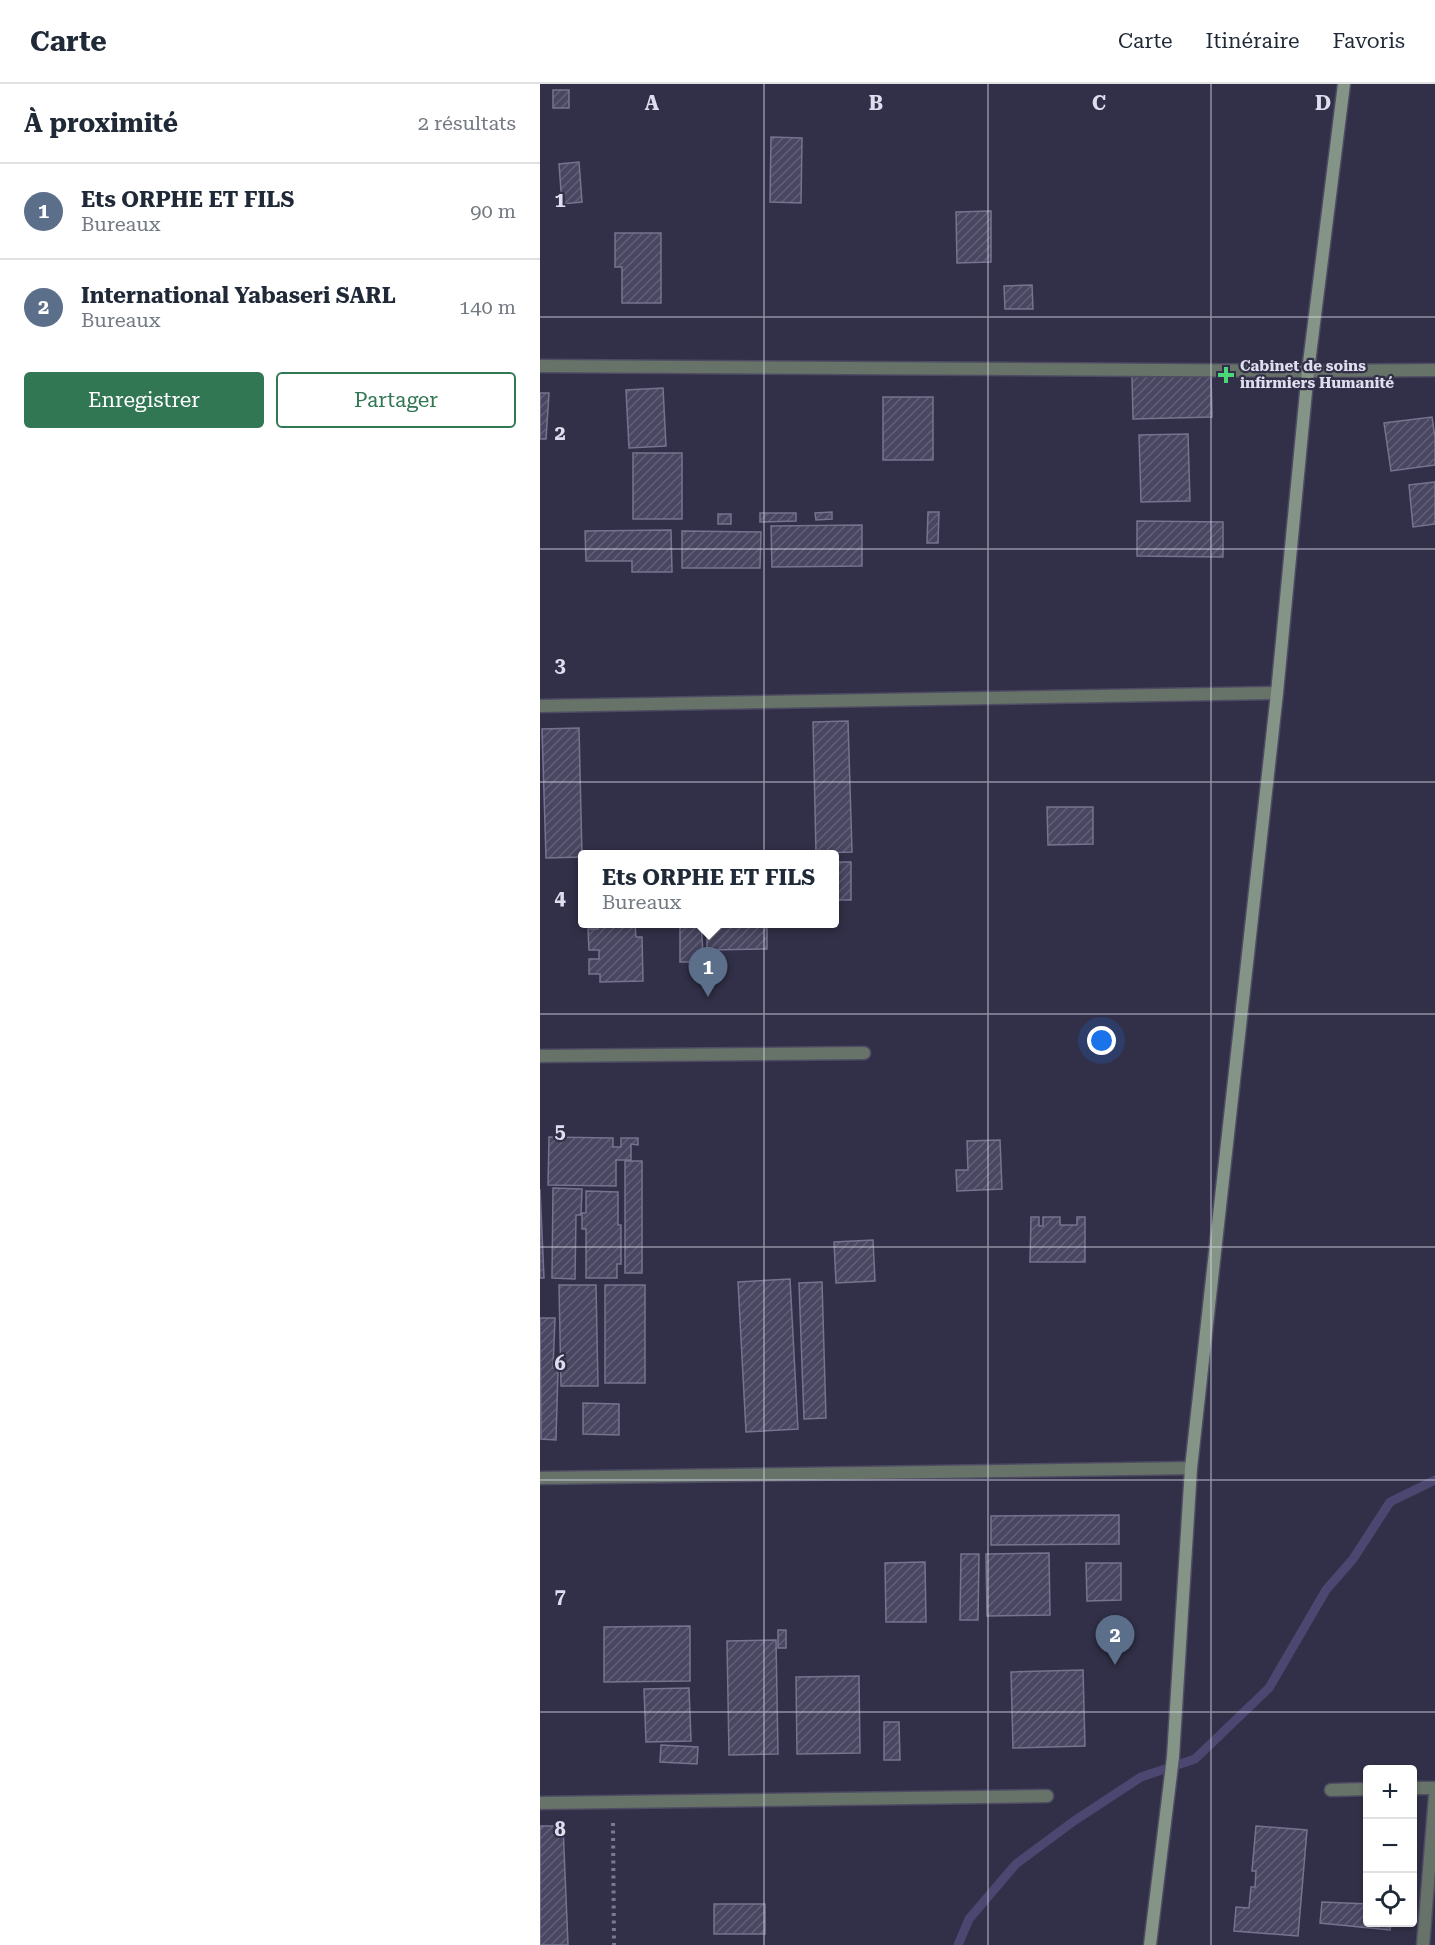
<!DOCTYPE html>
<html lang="fr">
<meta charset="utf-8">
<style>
body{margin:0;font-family:"Roboto Serif",serif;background:#f6f6f7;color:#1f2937}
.controls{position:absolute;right:18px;bottom:18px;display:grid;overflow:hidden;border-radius:6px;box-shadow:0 2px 4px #0004}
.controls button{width:54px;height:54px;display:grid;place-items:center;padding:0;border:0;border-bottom:2px solid #e0e1e3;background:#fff;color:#1f2937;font:30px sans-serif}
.you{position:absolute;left:562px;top:957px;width:21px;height:21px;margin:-15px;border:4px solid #fff;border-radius:50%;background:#1a73e8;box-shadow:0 0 0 9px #1a73e833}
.badge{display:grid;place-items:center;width:39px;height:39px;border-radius:50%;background:#327754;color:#fff;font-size:20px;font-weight:700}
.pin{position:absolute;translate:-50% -50px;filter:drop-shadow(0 2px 3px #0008)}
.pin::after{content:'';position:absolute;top:32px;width:21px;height:18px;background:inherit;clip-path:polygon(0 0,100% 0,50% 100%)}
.popup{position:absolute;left:38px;top:766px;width:261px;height:78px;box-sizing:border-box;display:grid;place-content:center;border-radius:6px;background:#fff;filter:drop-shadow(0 2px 4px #0005);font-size:20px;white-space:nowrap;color:#747a83}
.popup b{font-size:22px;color:#1f2937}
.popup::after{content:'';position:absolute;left:50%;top:100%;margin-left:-12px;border:12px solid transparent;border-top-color:#fff}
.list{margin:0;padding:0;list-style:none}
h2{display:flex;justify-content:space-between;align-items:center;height:78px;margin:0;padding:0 24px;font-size:26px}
h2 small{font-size:20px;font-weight:400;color:#747a83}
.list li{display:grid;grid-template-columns:39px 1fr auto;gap:18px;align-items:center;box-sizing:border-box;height:96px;padding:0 24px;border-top:2px solid #e0e1e3}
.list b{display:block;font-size:22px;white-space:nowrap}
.list p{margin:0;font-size:20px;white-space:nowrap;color:#747a83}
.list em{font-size:20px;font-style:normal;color:#747a83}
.actions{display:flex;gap:12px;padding:18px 24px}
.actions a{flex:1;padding:14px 0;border:2px solid #327754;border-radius:6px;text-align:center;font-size:21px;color:#327754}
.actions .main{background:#327754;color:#fff}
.icon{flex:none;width:33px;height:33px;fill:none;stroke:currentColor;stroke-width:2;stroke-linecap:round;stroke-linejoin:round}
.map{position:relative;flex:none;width:895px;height:1861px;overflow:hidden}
header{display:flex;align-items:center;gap:36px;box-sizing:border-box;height:84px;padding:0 30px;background:#fff;border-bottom:2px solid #e0e1e3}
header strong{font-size:28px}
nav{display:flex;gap:33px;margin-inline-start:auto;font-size:21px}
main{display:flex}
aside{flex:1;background:#fff}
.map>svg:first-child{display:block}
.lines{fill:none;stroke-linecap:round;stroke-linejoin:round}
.stream{stroke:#4b4771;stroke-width:9}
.building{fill:url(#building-hatch);stroke:#757490;stroke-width:1.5}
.lane-casing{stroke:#4e4c63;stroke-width:15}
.street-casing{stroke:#4e4c63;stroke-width:15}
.secondary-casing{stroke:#4e4c63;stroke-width:15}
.path{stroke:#7a798d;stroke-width:4;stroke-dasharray:3 4.5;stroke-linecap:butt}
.lane{stroke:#677269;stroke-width:12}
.street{stroke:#677269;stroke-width:12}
.secondary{stroke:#849587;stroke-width:12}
.grid{fill:none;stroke:#dfdeee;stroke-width:1.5;stroke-opacity:0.55}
.poi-dot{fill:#49d778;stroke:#323048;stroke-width:2}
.labels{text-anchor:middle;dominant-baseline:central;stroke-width:4.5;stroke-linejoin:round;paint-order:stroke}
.poi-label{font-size:15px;font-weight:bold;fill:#dfdeee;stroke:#323048;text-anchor:start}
.grid-label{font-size:20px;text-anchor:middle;font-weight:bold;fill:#dfdeee;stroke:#323048;stroke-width:4.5;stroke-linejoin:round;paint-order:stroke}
</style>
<header>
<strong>Carte</strong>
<nav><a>Carte</a><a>Itinéraire</a><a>Favoris</a></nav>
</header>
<main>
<aside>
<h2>À proximité<small>2 résultats</small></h2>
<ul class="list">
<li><span class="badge" style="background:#5c6f8a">1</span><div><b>Ets ORPHE ET FILS</b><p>Bureaux</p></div><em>90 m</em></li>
<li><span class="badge" style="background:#5c6f8a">2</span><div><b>International Yabaseri SARL</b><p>Bureaux</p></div><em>140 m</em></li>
</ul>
<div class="actions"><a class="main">Enregistrer</a><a>Partager</a></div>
</aside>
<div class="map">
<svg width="895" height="1861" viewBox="0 0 895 1861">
<defs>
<pattern id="building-hatch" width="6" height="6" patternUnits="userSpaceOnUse" patternTransform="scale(1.5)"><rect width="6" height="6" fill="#484660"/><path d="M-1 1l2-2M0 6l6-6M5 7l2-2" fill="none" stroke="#626077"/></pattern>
</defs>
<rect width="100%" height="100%" fill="#323048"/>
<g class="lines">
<path class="stream" d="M418 1861 429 1835 476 1780 534 1737 601 1693 655 1675 729 1604 786 1506 813 1475 850 1418 895 1396"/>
</g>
<path class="building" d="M13 6H29V24H13Z
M231 53 262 54 261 119 230 118Z
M39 78 42 118 22 120 19 80Z
M451 127V178L417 179 416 128Z
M75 149H121V219H82V183H75Z
M492 201 493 225H465L464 202Z
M671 290 672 333 593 335 592 292Z
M123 304 126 362 89 364 86 306Z
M0 309H9L6 355H0Z
M343 313H393V376H343Z
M892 333 895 354V381L851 387 844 339Z
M648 350 650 417 601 418 599 351Z
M93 369H142V435H93Z
M895 398V440L873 443 869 401Z
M292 428V435L276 436 275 429Z
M388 428H399L398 459H387Z
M220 429H256V437L220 438Z
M178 430H191V440H178Z
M597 437 683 438V473L597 472Z
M322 441V482L232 483 231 442Z
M131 446 132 488H92V477H46L45 447Z
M142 447 221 448 220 484H142Z
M308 637 312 768 276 769 273 638Z
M39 644 42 773 6 774 2 645Z
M507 723H553V760L508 761Z
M294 778H311V816H294Z
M58 840H95L96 853H102L103 897 60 898V890H49V875H59V866H49L48 845H58Z
M140 840H161L163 869H179V878H140Z
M167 840H227V865L167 866Z
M9 1053 73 1054V1063H81V1054H98V1061L91 1060V1076H76V1102L8 1101Z
M460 1056 462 1105 417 1107 416 1086H428L427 1057Z
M85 1077H102V1189H85Z
M13 1104 42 1105 41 1131H36L35 1195 12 1194Z
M0 1105 4 1194H0Z
M46 1107 78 1108V1141H81V1180H77V1194H46V1145H42V1129H46Z
M491 1133H499V1142H503V1133H520V1141H537V1133H545V1178H490Z
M333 1156 335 1197 296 1199 294 1158Z
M250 1195 258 1345 206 1348 198 1198Z
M282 1198 286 1334 264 1335 259 1199Z
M19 1201H56L58 1302H21Z
M65 1201H105V1299H65Z
M0 1234H15L13 1284 18 1285 16 1356 1 1355Z
M43 1319 79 1320V1351L43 1350Z
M579 1431V1460L451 1461V1432Z
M509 1469 510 1531 447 1532 446 1470Z
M421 1470H439L438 1536H420Z
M385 1478 386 1538H346L345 1479Z
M546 1479H581V1516L547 1517Z
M150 1542V1597L64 1598V1543Z
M238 1546H246V1564H238Z
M236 1556 238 1670 189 1671 187 1557Z
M543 1586 545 1662 473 1664 471 1588Z
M319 1592 320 1669 257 1670 256 1593Z
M149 1604 151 1657 106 1658 104 1605Z
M344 1638H359L360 1676H344Z
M121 1661 158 1663 157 1680 120 1678Z
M0 1742H23L28 1861H0Z
M716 1742 767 1746 758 1852 694 1847 696 1823 709 1824 711 1803H715L716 1787H712Z
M782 1818 828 1820V1838H851L850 1846 780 1839Z
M174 1820H225V1850H174Z"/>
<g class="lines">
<g class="lane-casing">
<path id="lane" d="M768 287 895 286"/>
</g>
<g class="street-casing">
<path id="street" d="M0 282 768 287
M0 622 737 609
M0 972 324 969
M0 1394 651 1384
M872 1704H895
M791 1706 828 1705
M0 1719 507 1712
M883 1861 895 1712"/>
</g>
<g class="secondary-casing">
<path id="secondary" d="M610 1861 633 1673 651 1384 737 609 768 287 804 0"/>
</g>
<path class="path" d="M73 1739 74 1861"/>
<use href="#lane" class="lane"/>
<use href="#street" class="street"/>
<use href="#secondary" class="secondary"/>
</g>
<path class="grid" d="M224 0V1861M448 0V1861M671 0V1861M0 233H895M0 465H895M0 698H895M0 930H895M0 1163H895M0 1396H895M0 1628H895"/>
<path class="poi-dot" d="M683 282h6v6h6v6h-6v6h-6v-6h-6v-6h6z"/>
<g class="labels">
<g class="poi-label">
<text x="700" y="282">Cabinet de soins<tspan x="700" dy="17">infirmiers Humanité</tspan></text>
</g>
</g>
<g class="grid-label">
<text x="112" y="26">A</text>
<text x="336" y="26">B</text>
<text x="559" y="26">C</text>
<text x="783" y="26">D</text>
<text x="20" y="123">1</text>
<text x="20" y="356">2</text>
<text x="20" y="588">3</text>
<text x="20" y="821">4</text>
<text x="20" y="1054">5</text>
<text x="20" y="1286">6</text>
<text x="20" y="1519">7</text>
<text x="20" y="1752">8</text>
</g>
</svg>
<div class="controls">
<button>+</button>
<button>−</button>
<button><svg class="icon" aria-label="locate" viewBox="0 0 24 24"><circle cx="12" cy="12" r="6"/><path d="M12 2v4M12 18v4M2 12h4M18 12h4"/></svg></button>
</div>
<div class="you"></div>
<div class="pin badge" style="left:168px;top:913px;background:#5c6f8a">1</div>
<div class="popup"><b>Ets ORPHE ET FILS</b>Bureaux</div>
<div class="pin badge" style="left:575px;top:1581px;background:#5c6f8a">2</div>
</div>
</main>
